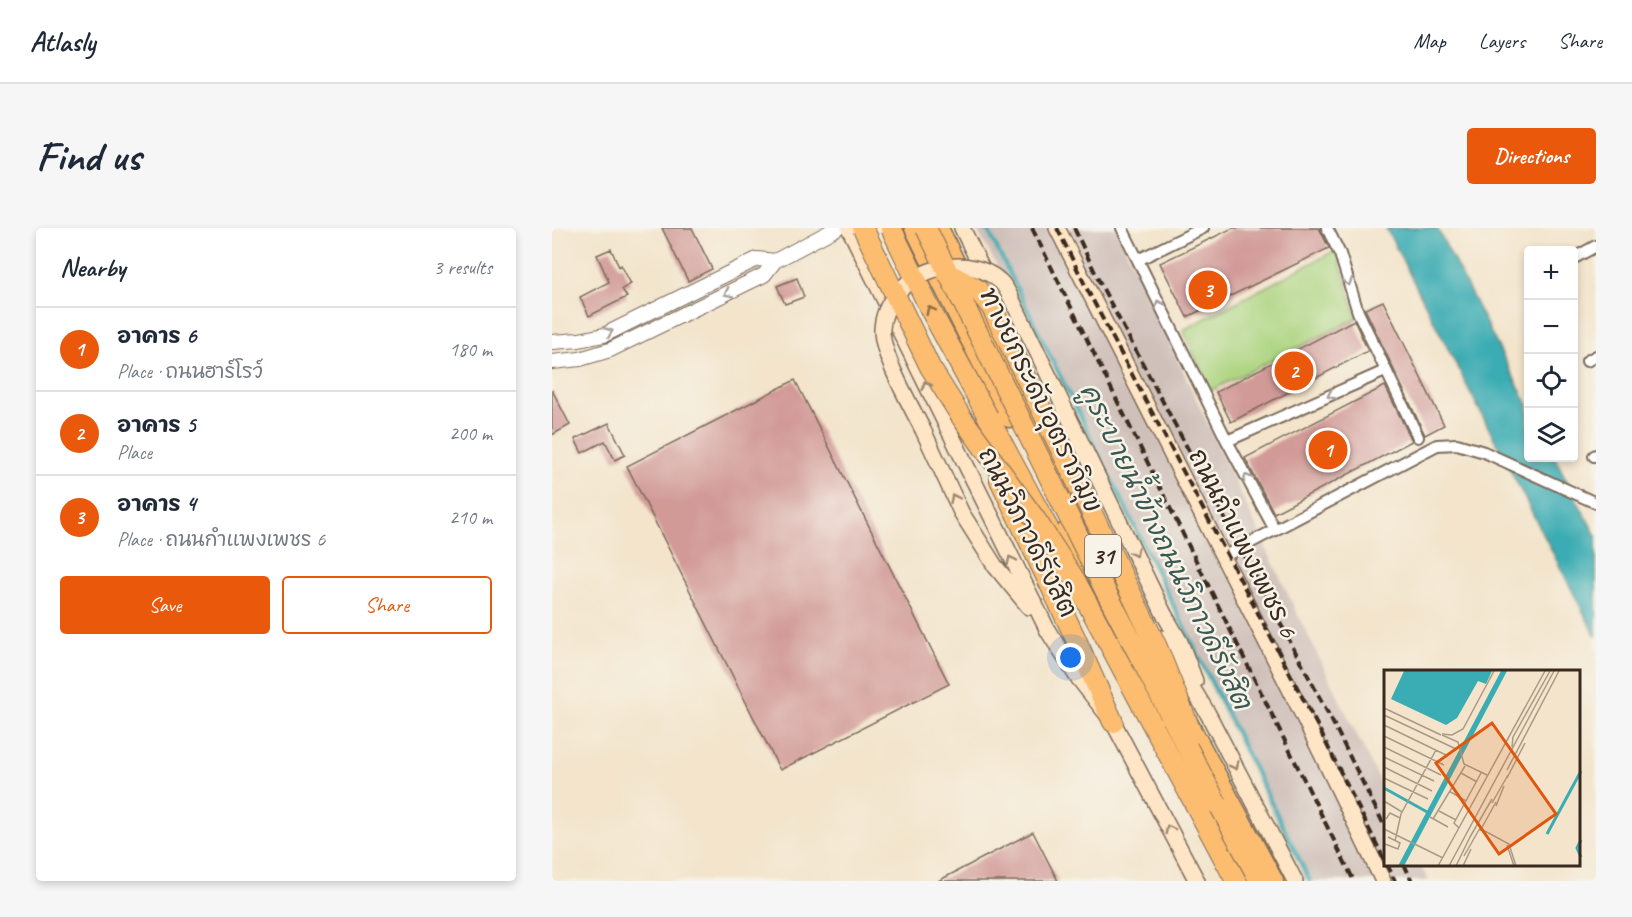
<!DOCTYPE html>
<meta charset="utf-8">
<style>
body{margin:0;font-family:Caveat,"Playpen Sans Thai",sans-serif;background:#f6f6f7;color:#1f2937}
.controls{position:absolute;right:18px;top:18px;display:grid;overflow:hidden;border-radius:6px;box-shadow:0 3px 9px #0003}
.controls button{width:54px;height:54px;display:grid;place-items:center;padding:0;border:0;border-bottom:2px solid #e0e1e3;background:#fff;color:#1f2937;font:30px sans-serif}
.you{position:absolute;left:519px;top:430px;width:21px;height:21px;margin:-15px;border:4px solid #fff;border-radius:50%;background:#1a73e8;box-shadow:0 0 0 9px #1a73e833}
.badge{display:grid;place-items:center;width:39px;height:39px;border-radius:50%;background:#ea580c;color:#fff;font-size:20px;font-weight:700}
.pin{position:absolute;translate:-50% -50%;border:3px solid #fff;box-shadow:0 2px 6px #0006}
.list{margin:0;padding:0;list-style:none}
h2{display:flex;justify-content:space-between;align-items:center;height:78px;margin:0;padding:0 24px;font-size:26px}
h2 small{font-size:20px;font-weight:400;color:#747a83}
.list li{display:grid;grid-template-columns:39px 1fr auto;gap:18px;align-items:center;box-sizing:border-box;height:84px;padding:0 24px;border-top:2px solid #e0e1e3}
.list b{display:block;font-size:22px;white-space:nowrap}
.list p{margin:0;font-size:20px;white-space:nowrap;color:#747a83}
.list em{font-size:20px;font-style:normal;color:#747a83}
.actions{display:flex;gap:12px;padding:18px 24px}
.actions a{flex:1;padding:14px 0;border:2px solid #ea580c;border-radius:6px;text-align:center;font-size:21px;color:#ea580c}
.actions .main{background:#ea580c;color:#fff}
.icon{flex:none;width:33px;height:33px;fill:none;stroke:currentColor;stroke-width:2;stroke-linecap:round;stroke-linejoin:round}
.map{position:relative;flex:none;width:1044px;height:653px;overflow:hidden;border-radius:6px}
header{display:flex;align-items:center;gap:36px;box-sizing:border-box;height:84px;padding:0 30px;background:#fff;border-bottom:2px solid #e0e1e3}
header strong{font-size:28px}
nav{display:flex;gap:33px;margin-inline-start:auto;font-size:21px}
.intro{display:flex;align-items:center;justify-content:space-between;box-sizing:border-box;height:144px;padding:0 36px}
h1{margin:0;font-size:42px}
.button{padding:15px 27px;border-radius:6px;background:#ea580c;color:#fff;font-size:21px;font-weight:700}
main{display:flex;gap:36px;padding:0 36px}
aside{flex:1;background:#fff;border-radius:6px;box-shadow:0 3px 9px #0003}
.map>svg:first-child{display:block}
.industrial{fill:#cfc0ba}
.green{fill:#abd47f;stroke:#737f4e;stroke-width:1.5}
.water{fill:#3aacb3;stroke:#3a6b68;stroke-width:1.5}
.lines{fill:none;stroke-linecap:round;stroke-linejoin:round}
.stream{stroke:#3aacb3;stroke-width:4}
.building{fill:#d19a97}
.minor-casing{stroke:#7b6b5b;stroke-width:14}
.tertiary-casing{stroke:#7b6b5b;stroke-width:16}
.secondary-casing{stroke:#7b6b5b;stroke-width:18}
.trunk-casing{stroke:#7b6b5b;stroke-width:21}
.motorway-casing{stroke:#7b6b5b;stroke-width:22}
.minor{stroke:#fff;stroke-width:10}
.tertiary{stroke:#fff;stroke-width:14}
.secondary{stroke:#fee5c5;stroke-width:15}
.trunk{stroke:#fcbd6f;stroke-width:18}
.motorway{stroke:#fcbd6f;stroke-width:20}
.rail{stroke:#3b2a1e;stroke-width:4;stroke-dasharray:9 4.5;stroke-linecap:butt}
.secondary-bridge-casing{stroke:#7b6b5b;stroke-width:18;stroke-linecap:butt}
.motorway-bridge-casing{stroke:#7b6b5b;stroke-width:22;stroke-linecap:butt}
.secondary-bridge{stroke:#fee5c5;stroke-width:15}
.motorway-bridge{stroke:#fcbd6f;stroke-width:20}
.oneway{stroke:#a79f9a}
.oneway2{stroke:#926c42}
.oneway3{stroke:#9c8872}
.labels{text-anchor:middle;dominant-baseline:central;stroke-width:5;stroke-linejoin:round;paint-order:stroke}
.shield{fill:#f7f3e8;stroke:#73665b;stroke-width:1.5}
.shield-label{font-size:24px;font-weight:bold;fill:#3b2a1e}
.street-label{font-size:26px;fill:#3b2a1e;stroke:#f7f3e8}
.water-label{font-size:27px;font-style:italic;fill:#3b5852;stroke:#f7f3e8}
.inset-river{fill:none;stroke:#3aacb3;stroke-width:3}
.inset-road{fill:none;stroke:#a99a86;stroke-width:1.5}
.view{fill:#df570d;fill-opacity:0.15;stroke:#df570d;stroke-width:3}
.inset-edge{fill:none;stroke:#3b2a1e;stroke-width:3}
</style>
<header>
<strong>Atlasly</strong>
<nav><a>Map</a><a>Layers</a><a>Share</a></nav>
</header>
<div class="intro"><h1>Find us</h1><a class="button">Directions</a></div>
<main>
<aside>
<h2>Nearby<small>3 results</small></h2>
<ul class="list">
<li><span class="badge">1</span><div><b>อาคาร 6</b><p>Place · ถนนฮาร์โรว์</p></div><em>180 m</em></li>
<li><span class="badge">2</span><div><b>อาคาร 5</b><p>Place</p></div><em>200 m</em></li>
<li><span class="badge">3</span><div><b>อาคาร 4</b><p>Place · ถนนกำแพงเพชร 6</p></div><em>210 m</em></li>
</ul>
<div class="actions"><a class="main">Save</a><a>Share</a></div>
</aside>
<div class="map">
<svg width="1044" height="653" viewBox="0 0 1044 653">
<rect width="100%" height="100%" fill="#f7f3e8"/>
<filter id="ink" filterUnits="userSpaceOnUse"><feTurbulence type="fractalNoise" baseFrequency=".0167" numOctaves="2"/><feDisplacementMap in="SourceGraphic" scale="12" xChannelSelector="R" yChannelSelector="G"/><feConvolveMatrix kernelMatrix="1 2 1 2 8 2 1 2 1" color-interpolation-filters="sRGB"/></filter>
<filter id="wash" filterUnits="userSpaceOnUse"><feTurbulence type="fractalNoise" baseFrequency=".008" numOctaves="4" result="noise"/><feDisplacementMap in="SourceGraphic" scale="24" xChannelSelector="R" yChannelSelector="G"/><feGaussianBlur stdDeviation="1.35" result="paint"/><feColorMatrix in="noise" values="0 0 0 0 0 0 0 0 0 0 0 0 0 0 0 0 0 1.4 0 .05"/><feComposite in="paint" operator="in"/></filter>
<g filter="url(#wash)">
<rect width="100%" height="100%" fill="#f3e4cb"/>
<path class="industrial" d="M424 0H564L741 377 834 566V636L868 637 877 653H754L503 143Z"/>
<path class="green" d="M784 22 805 90 658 163 631 102Z"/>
<path class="water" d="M834 0H885L976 177V230H1003L1044 308V409Z"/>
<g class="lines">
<path class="stream" d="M435 0 758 653"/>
</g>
<g id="blocks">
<path class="building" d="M110 0H140L160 41 136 53Z
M681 0H767L777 20 635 89 608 35Z
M59 21 67 39 69 37 79 56 70 61 75 69 37 88 28 69 57 54 45 27Z
M245 50 252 69 233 76 225 58Z
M831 73 892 197 873 207 813 81Z
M802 92 816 123 679 194 664 164Z
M243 152 397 456 228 542 75 238Z
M833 158 860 213 722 285 693 230Z
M0 162 18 197 0 207Z
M57 195 73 227 63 232 53 213 30 225 23 211Z
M481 604 506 653H386Z"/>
</g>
</g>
<g filter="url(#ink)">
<use href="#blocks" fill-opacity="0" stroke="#7b6b5b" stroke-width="1.5"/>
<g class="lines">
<g class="minor-casing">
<path id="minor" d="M570 0 675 213 723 302
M775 0 788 26 806 84 866 209
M1022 30 1044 18
M586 32 651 0
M1035 133 1044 128
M675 213 833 143
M1042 228 1044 227
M671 329 885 217 905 216 932 224 1044 275"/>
</g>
<g class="tertiary-casing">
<path id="tertiary" d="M0 114 27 112 52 107 205 31 223 33
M0 134 28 131 58 122 212 47 223 33 285 0"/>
</g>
<g class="secondary-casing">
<path id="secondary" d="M297 0 496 403 524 447 561 494 645 653
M410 0 452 86
M505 0 745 475 831 653
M371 202 409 284 443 338 477 379
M612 386 628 414 643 453
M610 410 656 486 743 653"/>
</g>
<g class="trunk-casing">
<path id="trunk" d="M362 0 457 190
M387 0 438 107 542 310
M514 303 553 391
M635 492 722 653"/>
</g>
<g class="motorway-casing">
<path id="motorway" d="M436 189 496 300
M448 252 522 407 561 494
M665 576 708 653"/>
</g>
<use href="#minor" class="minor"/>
<use href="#tertiary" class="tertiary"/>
<use href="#secondary" class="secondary"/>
<use href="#trunk" class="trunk"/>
<use href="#motorway" class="motorway"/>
<path class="rail" d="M480 0 802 653
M505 0 536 63 766 499 834 635
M522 0 549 57 779 491 834 601
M835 636 843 653
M852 636 860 653"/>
<g class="secondary-bridge-casing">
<path id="secondary-bridge" d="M371 202C359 178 329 126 330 101 333 47 410 18 449 54 455 60 459 70 463 78L612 386"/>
</g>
<g class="motorway-bridge-casing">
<path id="motorway-bridge" d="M311 0 378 139 410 190 484 292 523 352 684 653
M339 0 379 83 436 189
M374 0 553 362 665 576
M395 45 425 61 440 80 605 419 640 506"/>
</g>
<use href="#secondary-bridge" class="secondary-bridge"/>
<use href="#motorway-bridge" class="motorway-bridge"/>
</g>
<defs><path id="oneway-chevron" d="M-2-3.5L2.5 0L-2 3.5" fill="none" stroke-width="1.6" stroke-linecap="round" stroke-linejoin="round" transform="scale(1.5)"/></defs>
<g class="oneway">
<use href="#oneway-chevron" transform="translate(796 54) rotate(74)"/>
<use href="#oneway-chevron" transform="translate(176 65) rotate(154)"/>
<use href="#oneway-chevron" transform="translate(607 76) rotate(-116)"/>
<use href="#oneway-chevron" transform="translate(57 104) rotate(-22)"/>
<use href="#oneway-chevron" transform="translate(779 167) rotate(156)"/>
<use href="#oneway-chevron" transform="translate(695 250) rotate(-118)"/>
</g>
<use class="oneway2" href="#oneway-chevron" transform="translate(378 82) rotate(-117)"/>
<g class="oneway3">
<use href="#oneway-chevron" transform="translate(374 157) rotate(-116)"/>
<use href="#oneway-chevron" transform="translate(402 270) rotate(-115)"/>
<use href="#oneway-chevron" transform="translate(583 325) rotate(64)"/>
<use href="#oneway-chevron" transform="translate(459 332) rotate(-116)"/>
<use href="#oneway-chevron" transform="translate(683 538) rotate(63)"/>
<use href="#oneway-chevron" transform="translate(617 601) rotate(-118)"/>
</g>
</g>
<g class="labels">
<rect class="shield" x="533" y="307" width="36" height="42" rx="4.5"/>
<g class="shield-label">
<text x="551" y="328">31</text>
</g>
<g class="street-label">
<text transform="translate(489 172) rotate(64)">ทางยกระดับอุตราภิมุข</text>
<text transform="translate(476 304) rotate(63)">ถนนวิภาวดีรังสิต</text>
<text transform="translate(691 315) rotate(63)">ถนนกำแพงเพชร 6</text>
</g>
<g class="water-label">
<text transform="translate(614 318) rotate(64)">คูระบายน้ำข้างถนนวิภาวดีรังสิต</text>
</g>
</g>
<g transform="translate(832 442)">
<rect width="196" height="196" fill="#f3e4cb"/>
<path d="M20 1H108L102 14 94 11 73 48 62 55 7 29ZM117 1H123L20 196H14Z" fill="#3aacb3"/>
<path class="inset-river" d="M0 118 45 143M163 164 197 101M197 170 193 178 197 187"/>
<path class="inset-road" d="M0 38 57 65M0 45 72 79M0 55 64 86M58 64 68 65 79 59 110 1M58 65 74 72 80 94 103 105M0 66 60 95M0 77 57 105M128 77 129 67 166 1M0 87 50 111M0 97 48 121M123 100 175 1M77 103 93 112M0 108 44 129M123 108 141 73M65 121 82 131M0 131 18 142M108 133 124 105M112 136 120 116M55 141 72 150M46 147 64 157M2 149 6 143 16 148M49 149 81 96M75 158 70 153 97 103M0 159 59 188M97 159 125 174 132 196M96 161 112 132M86 167 108 129M11 171 17 144 52 80M1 174 14 179 16 173 4 167M123 175 130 196M80 186 96 158M54 196 161 1M65 196 170 1M72 196 86 167M79 196 87 179"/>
<path class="view" d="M108 53 172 144 115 184 52 93Z"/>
<rect width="196" height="196" class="inset-edge"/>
</g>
</svg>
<div class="controls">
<button>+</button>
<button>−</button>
<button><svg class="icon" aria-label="locate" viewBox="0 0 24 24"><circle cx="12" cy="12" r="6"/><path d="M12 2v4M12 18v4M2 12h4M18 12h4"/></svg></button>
<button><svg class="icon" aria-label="layers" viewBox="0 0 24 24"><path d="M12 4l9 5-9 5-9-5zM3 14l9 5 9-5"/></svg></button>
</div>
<div class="you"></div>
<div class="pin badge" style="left:776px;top:222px">1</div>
<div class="pin badge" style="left:742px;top:143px">2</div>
<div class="pin badge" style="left:656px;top:62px">3</div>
</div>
</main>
